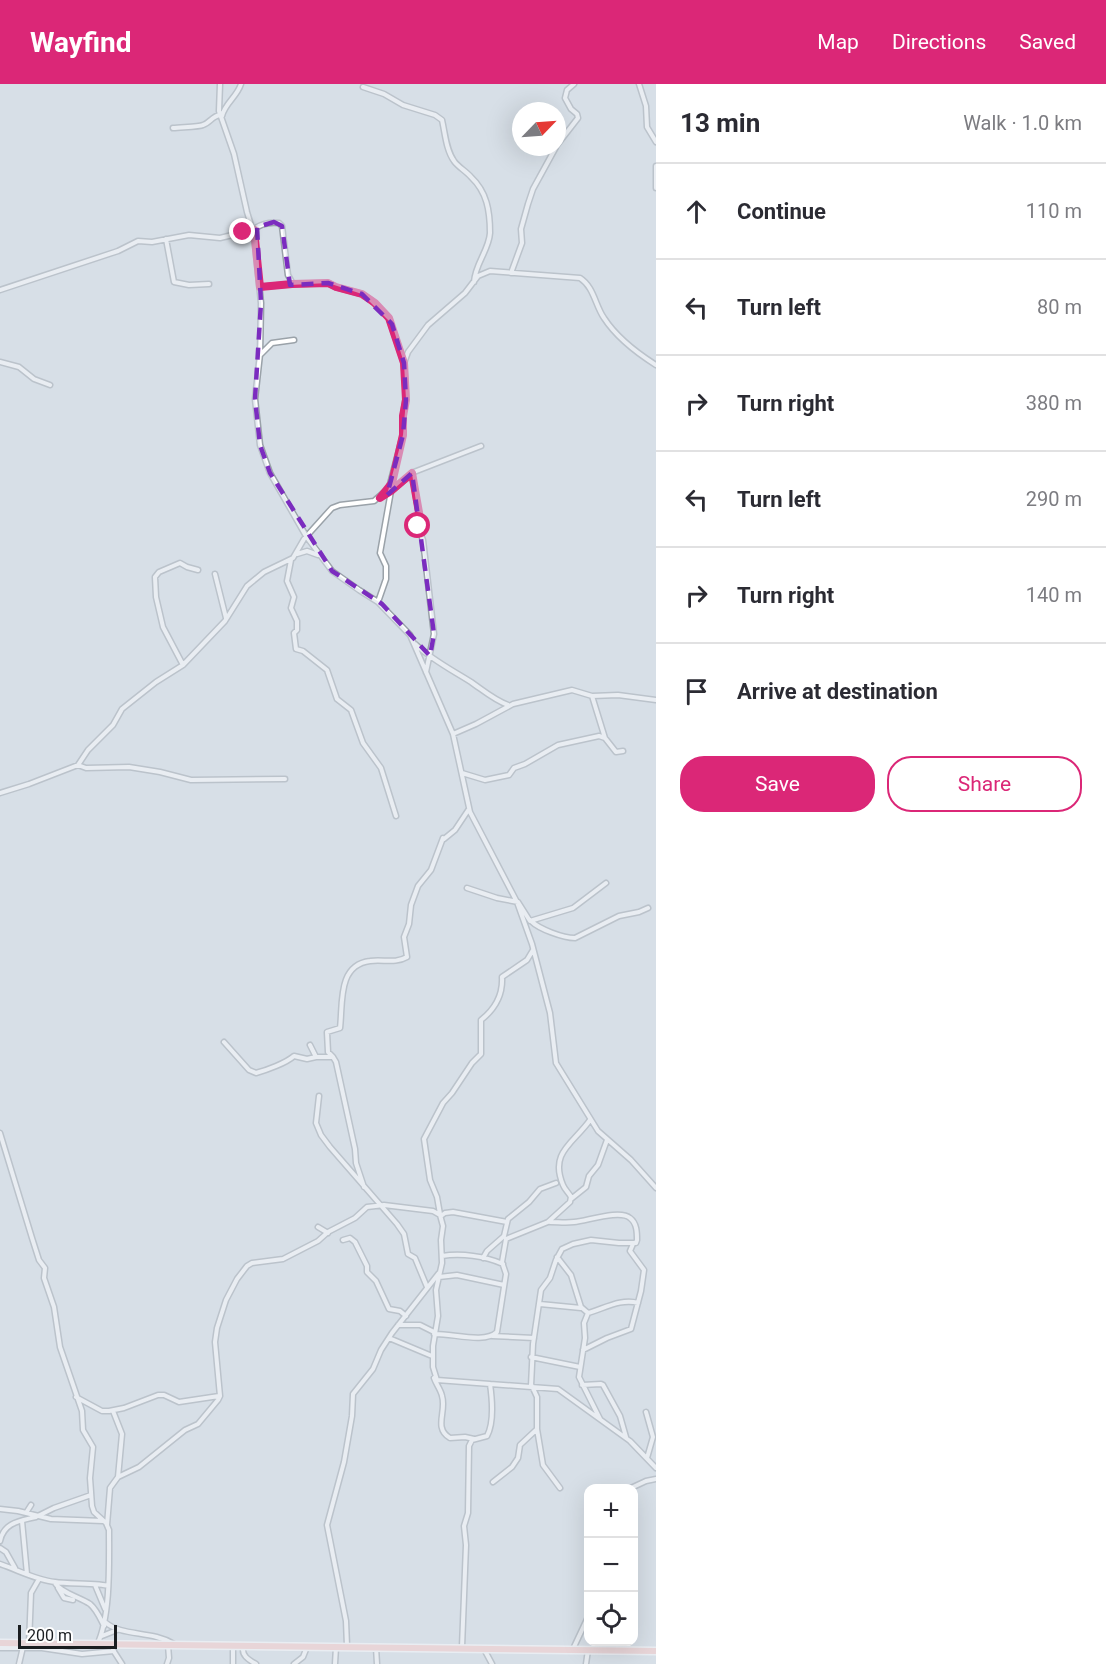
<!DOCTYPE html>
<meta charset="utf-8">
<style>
body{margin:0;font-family:Roboto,sans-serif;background:#f7f7f7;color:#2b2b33}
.controls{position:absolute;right:18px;bottom:18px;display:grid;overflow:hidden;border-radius:12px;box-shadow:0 6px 24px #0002}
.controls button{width:54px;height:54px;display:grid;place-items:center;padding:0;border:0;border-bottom:2px solid #e1e1e2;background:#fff;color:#2b2b33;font:30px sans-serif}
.compass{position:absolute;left:512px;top:18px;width:54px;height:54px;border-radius:50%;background:#fff;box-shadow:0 6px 24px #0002;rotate:65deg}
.scale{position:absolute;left:18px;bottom:15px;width:99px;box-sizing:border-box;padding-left:6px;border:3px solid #1a1d20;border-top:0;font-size:16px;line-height:21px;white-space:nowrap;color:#1a1d20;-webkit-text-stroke:4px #fff;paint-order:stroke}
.stop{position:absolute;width:18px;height:18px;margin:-14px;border:4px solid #db2777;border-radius:50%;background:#fff}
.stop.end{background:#db2777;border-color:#fff;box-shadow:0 2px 6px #0008}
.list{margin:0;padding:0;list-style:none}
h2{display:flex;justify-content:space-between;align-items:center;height:78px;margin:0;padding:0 24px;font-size:26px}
h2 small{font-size:20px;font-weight:400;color:#7c7c81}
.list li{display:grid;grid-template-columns:39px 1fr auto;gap:18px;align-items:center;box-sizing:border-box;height:96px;padding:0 24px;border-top:2px solid #e1e1e2}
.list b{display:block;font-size:22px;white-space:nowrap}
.list em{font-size:20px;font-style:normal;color:#7c7c81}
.actions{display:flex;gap:12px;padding:18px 24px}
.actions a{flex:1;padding:14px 0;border:2px solid #db2777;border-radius:24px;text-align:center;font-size:21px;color:#db2777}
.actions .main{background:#db2777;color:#fff}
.icon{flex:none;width:33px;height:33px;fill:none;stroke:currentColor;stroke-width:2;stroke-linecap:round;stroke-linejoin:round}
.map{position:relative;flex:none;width:656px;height:1580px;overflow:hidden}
header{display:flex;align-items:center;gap:36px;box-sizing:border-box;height:84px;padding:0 30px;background:#db2777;color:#fff}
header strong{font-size:28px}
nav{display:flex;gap:33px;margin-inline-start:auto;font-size:21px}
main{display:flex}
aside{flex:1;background:#fff}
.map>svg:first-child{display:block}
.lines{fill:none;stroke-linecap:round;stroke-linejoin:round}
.minor-casing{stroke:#9aa2a9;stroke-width:7}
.primary-casing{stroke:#fff;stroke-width:9}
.minor{stroke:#fff;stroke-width:4}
.primary{stroke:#fccac5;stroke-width:6}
.route{stroke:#db2777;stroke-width:8}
.marked{fill:none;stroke:#7b2cbf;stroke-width:4.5;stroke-dasharray:12 8;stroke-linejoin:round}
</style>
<header>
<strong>Wayfind</strong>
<nav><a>Map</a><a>Directions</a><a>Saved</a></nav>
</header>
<main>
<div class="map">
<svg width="656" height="1580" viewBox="0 0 656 1580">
<rect width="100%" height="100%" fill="#d7dfe7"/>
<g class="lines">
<g class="minor-casing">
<path id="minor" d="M220 0 219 27 234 70 247 128 254 151 261 219 260 270 255 315 260 361 270 389 306 452 332 487 359 506 378 518 410 551 453 650 470 728 517 818 532 860 550 929 556 979 598 1047 631 1076 656 1104
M639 0 646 22 647 43 656 58
M363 3 384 10 403 21 435 31 442 36C445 49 446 66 454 77 458 83 466 87 471 93 487 108 490 127 490 149 489 166 475 180 474 198
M222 32C225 19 237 13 241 0
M173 44C181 43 199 43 203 41 210 39 212 32 220 31
M557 61 578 34 577 30 571 25 565 14 567 6 574 0
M656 82V104
M166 155 174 198 189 201 209 200
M511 189 522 159 521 145 528 120 533 105 556 63
M260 203 292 200
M0 206 118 167 138 157 152 158 189 151 220 154 253 146C260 140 270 138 279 139L282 142 288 191 293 200 328 199 336 203 362 210 371 216 389 234 404 279
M261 270 272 259 294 256
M0 278 19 283 34 295 50 301
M412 389 420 436 418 443 423 456 434 550 426 588
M391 407 414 388 481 362
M297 470 307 467 318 471
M291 476 287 497 294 513 291 524 297 537V546L294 549 296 565 303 567 327 586 337 615 351 626 363 659 381 684 396 732
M215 490 226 534
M378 518 386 495V482L380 469 391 407
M415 560C432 576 452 586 471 598 484 607 494 616 508 621
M183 581 163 543 156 513 155 493 159 488 180 479 187 483 198 486
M592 612 605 654 616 668 623 667
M453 650 476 640 513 620 572 606 592 612 618 611 656 616
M78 681 86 684 129 683 160 688 191 696 285 695
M462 689 485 696 509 691 514 684 525 680 558 661 599 652 605 654
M0 709 29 700 78 681 88 666 113 641 122 625 156 598 183 581 225 537 247 502 264 488 293 474 304 455 332 424 340 421 374 417 389 404 403 351V332L406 312 404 279 408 268 428 241 465 209 478 192 490 187 580 194C594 203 595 221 604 234 617 254 637 269 656 281
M444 755 455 746 469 725
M467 804 497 814 518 818 530 837 573 824 606 799
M531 837C539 845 563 854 575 854L619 832 639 828 648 824
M224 958 249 986 256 989C267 986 286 979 294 972L307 975 316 973
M310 961 316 973H333L336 978 355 1065 356 1079 364 1103
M333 973 328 968 327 948 340 944C343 920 337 881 370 877 383 875 395 880 407 873L404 853 409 840 411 821 418 802 431 786 443 754
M319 1012 316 1039 321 1051 330 1063 397 1140 404 1150 408 1170 415 1174 427 1203
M0 1049 32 1154 39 1176 45 1184 44 1194 54 1223 60 1263 82 1327 83 1346 93 1363 90 1394 92 1422 94 1428 106 1439 109 1446C109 1478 111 1532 97 1561
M571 1115 586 1103 589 1092 598 1081 607 1056
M440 1130 437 1113 430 1096 424 1055 443 1019 452 1009 472 979 481 970V936C495 925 503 911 502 893L527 876 533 866
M441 1132 445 1129 453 1128 507 1138
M318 1143 328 1149
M343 1156 350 1154 355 1158 367 1182V1188L376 1197 389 1225 400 1227 406 1232
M442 1172C461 1169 485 1172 503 1180
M557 1173 571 1191 581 1223 588 1229 584 1239 585 1254 579 1293 600 1335
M483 1174 487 1167 504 1152 508 1135 529 1118 540 1105 556 1099
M439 1193 457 1191 504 1201
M540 1220 581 1224
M588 1229C605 1224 622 1214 638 1219
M398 1241H420L434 1248
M434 1250C451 1249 485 1260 497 1248L506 1190 502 1178 506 1155 548 1138 570 1118 571 1113C569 1109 565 1106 563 1101 549 1068 574 1059 590 1036
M492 1252 534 1254
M389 1254 432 1272
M583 1266 607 1254 631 1245 641 1207 644 1186 630 1167 633 1160
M531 1273 580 1283
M434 1294C436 1300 441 1306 442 1312 447 1327 433 1344 450 1354L465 1353 474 1355
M582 1301 601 1300 603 1301 620 1332 626 1353
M531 1302 533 1260 541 1206 550 1194 556 1176 562 1165 573 1160 591 1156 619 1159H636L637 1156C637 1149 637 1139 630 1134 620 1125 587 1137 574 1138 566 1139 558 1138 550 1138
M532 1302 537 1313V1345L543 1381 560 1404
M76 1313 102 1327H109L124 1324 158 1311H164L179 1318 219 1312
M646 1328 653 1353 647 1374
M118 1393 139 1383 185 1346 198 1340 218 1316 220 1312 215 1258 217 1244 226 1216 237 1195 247 1182 252 1179 283 1175 318 1157 328 1148 355 1134 367 1123 384 1121 433 1127 440 1131 443 1142 441 1156 442 1179 436 1206 438 1232 433 1262V1283L437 1296 558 1305 630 1357 656 1384
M493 1398 512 1383 518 1374 520 1361 536 1346
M631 1404 646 1397 656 1395
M0 1425 18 1427 51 1435 103 1437
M26 1429 31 1421
M38 1432 54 1424 91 1411
M22 1437 27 1490
M107 1441 110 1404 118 1393 122 1350 113 1327
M0 1457C4 1438 20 1437 36 1433
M0 1464 6 1468 15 1484
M0 1480C18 1486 36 1496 55 1498 67 1500 101 1499 108 1502
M55 1499C61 1509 80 1513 90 1520 97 1526 100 1534 104 1542
M95 1501 105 1525
M58 1504 64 1514 73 1516
M105 1538C122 1553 151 1546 174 1560
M102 1552 117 1546
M29 1560 31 1509 39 1495
M233 1562V1580
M244 1562C240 1571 249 1576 256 1580
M347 1562 346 1537 327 1441 344 1378 352 1332 353 1310 373 1285 381 1266 392 1249 439 1189
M376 1563 377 1580
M462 1563 466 1461 464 1442 468 1429 469 1362 472 1356 487 1352C494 1339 492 1314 490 1300
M0 1564H42L82 1570 114 1567
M484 1565 492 1580
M573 1565 588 1533
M113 1566 122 1580
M19 1580 23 1563
M167 1580 169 1574 168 1561
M294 1580 303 1573 307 1563
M335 1580 336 1563
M586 1580 588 1566"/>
</g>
<g class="primary-casing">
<path id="primary" d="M0 1559 656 1567"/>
</g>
<use href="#minor" class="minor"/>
<use href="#primary" class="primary"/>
</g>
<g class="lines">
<path class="route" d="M243 148 254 146 260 203 292 200 328 199 336 203 362 210 375 219 389 234 404 279 406 316 403 332V351L392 399 380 414 391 407 412 389 420 434 418 442"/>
</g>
<path d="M0 0H656V1580H0ZM274 138 282 142 290 201 328 199 362 210 392 240 404 279 406 316 403 351 387 411 412 389 434 550 430 572 382 520 332 487 270 389 260 361 255 315 261 219 257 143Z" fill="#d7dfe7" fill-opacity=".55" fill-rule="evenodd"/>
<path class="marked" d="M274 138 282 142 290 201 328 199 362 210 392 240 404 279 406 316 403 351 387 411 412 389 434 550 430 572 382 520 332 487 270 389 260 361 255 315 261 219 257 143Z"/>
</svg>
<div class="controls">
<button>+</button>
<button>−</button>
<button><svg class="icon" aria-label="locate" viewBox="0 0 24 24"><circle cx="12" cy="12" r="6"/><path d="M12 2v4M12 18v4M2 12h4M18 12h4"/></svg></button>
</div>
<svg class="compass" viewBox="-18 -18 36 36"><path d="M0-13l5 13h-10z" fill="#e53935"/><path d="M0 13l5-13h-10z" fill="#7c7c81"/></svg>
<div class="scale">200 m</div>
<div class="stop" style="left:418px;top:442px"></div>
<div class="stop end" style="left:243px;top:148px"></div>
</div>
<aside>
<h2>13 min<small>Walk · 1.0 km</small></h2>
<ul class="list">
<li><svg class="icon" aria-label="ahead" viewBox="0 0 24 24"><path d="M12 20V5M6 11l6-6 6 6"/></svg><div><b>Continue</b></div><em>110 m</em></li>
<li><svg class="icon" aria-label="left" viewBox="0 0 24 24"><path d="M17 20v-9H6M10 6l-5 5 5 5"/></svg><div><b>Turn left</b></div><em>80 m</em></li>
<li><svg class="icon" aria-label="right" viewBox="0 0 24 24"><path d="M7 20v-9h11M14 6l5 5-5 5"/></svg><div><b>Turn right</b></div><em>380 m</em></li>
<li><svg class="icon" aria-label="left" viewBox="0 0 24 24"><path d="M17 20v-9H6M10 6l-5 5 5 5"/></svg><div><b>Turn left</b></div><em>290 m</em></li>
<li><svg class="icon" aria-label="right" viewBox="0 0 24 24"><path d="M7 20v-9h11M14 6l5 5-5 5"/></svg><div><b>Turn right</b></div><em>140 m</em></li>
<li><svg class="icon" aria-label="arrive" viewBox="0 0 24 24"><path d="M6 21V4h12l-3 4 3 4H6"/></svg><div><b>Arrive at destination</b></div></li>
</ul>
<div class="actions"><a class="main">Save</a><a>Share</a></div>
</aside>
</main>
